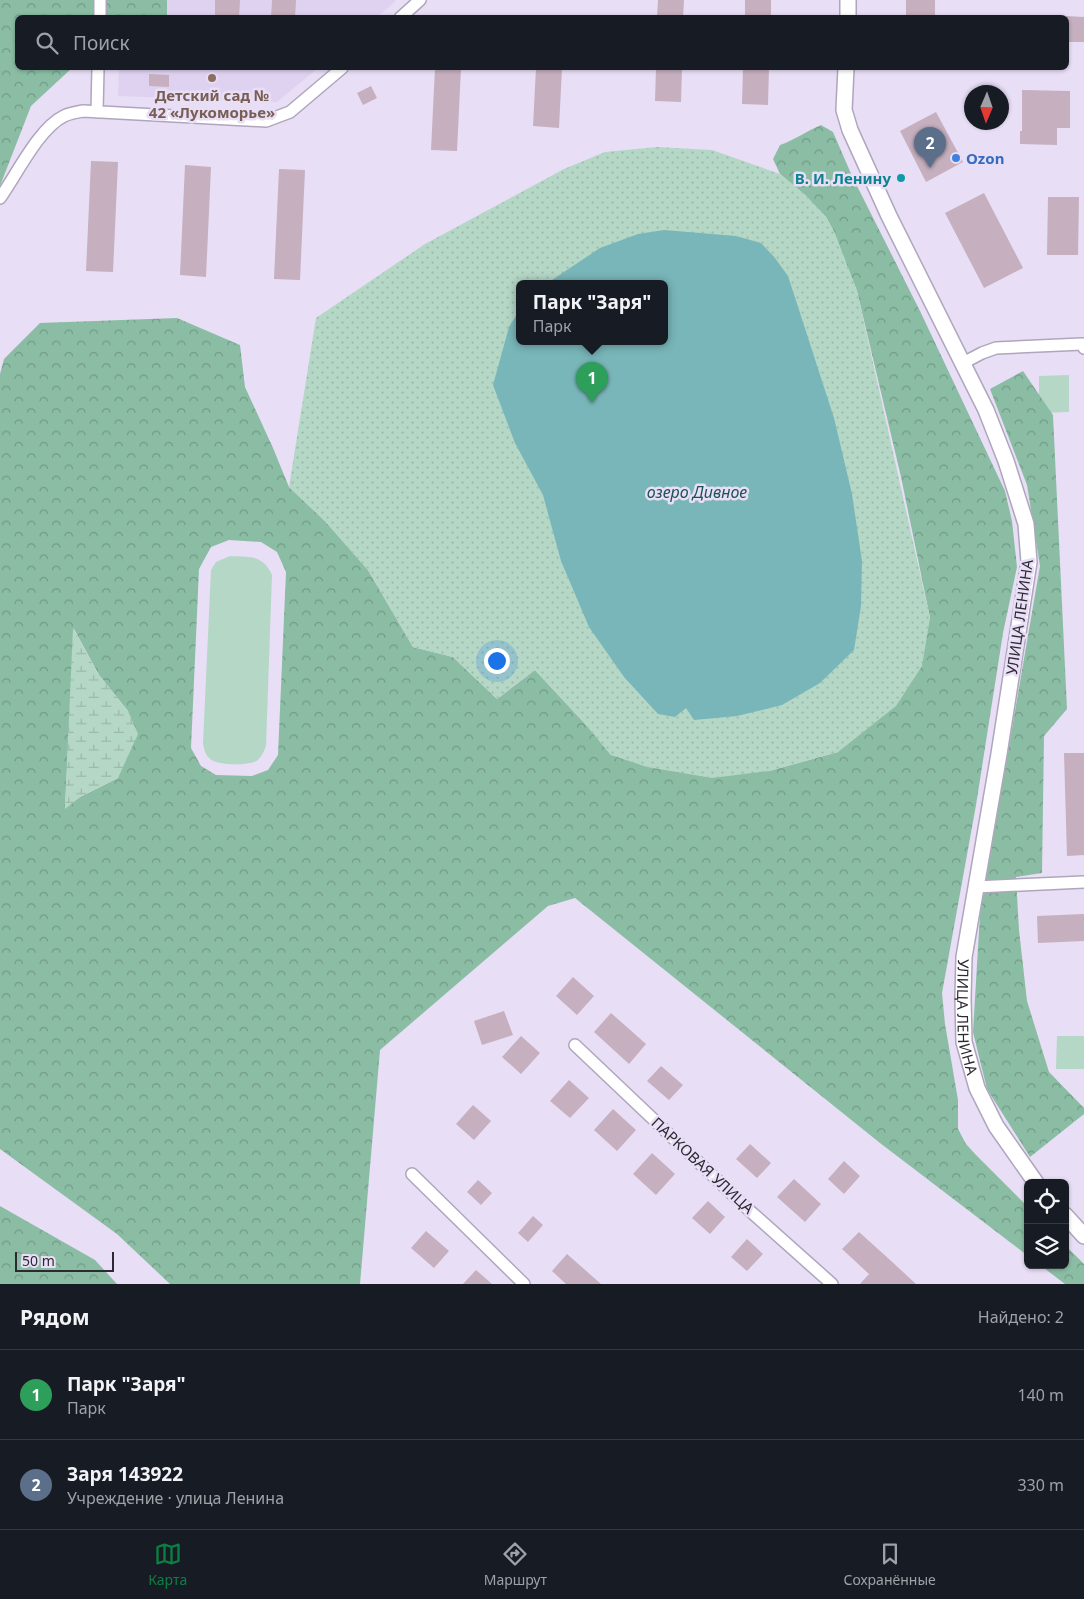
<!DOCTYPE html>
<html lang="ru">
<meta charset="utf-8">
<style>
body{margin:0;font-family:"Noto Sans",sans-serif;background:#20242c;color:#f1f3f6}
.controls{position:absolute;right:15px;bottom:15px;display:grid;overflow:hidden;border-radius:8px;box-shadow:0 1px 4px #0004}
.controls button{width:45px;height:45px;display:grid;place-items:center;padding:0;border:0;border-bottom:1px solid #363941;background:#171b24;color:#f1f3f6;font:25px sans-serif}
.compass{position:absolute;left:964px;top:85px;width:45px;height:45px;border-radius:50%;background:#171b24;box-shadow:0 1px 4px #0004;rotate:182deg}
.scale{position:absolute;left:15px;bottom:12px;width:99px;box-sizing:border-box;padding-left:5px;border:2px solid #2d2932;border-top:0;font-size:14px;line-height:18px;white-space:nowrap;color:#2d2932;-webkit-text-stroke:4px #e8def6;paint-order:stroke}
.you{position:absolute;left:496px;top:660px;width:18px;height:18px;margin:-12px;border:4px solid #fff;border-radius:50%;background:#1a73e8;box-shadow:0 0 0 8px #1a73e833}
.badge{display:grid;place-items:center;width:32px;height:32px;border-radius:50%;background:#0b8043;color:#fff;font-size:16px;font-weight:700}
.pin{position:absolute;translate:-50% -41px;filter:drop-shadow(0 1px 2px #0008)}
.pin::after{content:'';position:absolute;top:26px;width:18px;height:15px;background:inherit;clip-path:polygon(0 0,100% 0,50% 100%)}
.popup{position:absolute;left:516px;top:280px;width:152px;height:65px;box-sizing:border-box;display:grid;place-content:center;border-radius:8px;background:#171b24;filter:drop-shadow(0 1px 4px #0005);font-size:16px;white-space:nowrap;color:#9ea1a6}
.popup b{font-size:19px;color:#f1f3f6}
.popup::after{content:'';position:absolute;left:50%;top:100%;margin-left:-10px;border:10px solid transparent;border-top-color:#171b24}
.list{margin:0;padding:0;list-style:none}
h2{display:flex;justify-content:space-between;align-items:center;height:65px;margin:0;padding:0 20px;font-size:21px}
h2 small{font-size:16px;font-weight:400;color:#9ea1a6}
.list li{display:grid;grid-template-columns:32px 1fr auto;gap:15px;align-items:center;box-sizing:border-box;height:90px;padding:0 20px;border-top:1px solid #363941}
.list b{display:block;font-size:19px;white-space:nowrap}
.list p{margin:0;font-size:16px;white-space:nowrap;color:#9ea1a6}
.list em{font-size:16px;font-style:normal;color:#9ea1a6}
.icon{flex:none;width:28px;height:28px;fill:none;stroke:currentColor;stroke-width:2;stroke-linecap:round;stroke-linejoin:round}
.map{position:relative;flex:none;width:1084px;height:1284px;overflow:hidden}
.search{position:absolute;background:#171b24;box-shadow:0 1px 4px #0004;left:15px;right:15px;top:15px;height:55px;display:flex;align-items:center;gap:12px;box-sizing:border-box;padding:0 18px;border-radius:8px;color:#9ea1a6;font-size:19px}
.sheet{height:245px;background:#171b24}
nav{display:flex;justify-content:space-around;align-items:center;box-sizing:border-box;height:70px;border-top:1px solid #363941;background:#171b24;font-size:14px;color:#9ea1a6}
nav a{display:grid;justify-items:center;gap:2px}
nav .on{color:#0b8043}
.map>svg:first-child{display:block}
.built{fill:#dfd2f1}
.green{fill:#b5d7c6}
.forest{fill:url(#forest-crowns);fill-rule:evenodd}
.wetland{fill:url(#wetland-marsh)}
.park{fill:url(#park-dots);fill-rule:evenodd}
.water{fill:#79b6b9}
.building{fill:#c6afbf}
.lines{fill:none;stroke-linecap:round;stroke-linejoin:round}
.street-casing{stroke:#afa6bd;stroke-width:14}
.secondary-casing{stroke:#afa6bd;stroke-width:18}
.street{stroke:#fff;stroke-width:11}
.secondary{stroke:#fff;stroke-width:15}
.education-dot{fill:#8d6e63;stroke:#e8def6;stroke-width:2}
.shop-dot{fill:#3f7fe0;stroke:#e8def6;stroke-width:2}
.culture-dot{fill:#0f9aa8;stroke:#e8def6;stroke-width:2}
.labels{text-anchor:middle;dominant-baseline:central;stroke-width:5;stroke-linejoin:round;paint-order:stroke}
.education-label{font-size:15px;font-weight:bold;fill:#785e54;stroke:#e8def6}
.shop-label{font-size:15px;font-weight:bold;fill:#366cbe;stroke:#e8def6;text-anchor:start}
.culture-label{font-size:15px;font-weight:bold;fill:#0d838f;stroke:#e8def6;text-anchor:end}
.street-label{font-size:15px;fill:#2d2932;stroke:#e8def6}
.water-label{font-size:16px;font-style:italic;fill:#1e5355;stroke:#e8def6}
</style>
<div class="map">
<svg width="1084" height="1284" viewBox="0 0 1084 1284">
<defs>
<pattern id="forest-crowns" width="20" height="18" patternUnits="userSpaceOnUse" patternTransform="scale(1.25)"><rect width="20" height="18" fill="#8bbda4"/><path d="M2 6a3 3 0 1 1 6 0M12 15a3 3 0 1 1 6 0" fill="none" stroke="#729a86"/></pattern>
<pattern id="wetland-marsh" width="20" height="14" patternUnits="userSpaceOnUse" patternTransform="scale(1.25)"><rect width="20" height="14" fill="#b5d7c6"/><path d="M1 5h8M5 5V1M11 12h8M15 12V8" fill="none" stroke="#9cb9ab"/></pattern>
<pattern id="park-dots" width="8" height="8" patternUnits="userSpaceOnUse" patternTransform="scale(1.25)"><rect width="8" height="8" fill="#b5d7c6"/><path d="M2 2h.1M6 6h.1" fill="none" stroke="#9cb9ab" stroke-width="1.8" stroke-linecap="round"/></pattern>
</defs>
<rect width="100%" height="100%" fill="#e8def6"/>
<path class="built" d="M122 0H395V2L377 17 122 18Z
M119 68H318L277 102 118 96Z"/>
<path class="green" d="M1069 375V412L1039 413V376Z
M230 556C250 557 263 555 272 575L266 746C264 751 262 756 258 760 250 766 216 766 209 758 205 754 204 749 203 743L211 570 216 562Z
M1057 1036H1084V1069H1056Z"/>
<path class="forest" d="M0 0H167V17L18 18V68H72L31 106 0 186Z
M821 125 833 132 852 176 920 311 1005 491 1012 521 1017 567 1003 633 976 805 942 993 945 1024 958 1100V1129L966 1144 976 1155 1028 1207V1256L880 1143 575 898 548 906 380 1050 360 1284H170L117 1234 0 1149V374L4 359 40 323 177 318 240 345 245 387 273 448 289 487 325 521 368 570 413 647 453 657 497 699 535 670 588 727 611 755 769 771 838 752 930 618 901 477 857 291 834 232 826 217 805 195 780 174 773 159 780 145C795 140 806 131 821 125ZM229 540 261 542 277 552 286 572 278 755 268 770 252 776 216 775 201 766 191 748 199 569 211 547ZM74 629 99 675 128 711 118 778 80 797 65 808Z
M1023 371 1053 415 1067 709 1044 736 1042 873 1016 877 1019 930 1027 1001 1049 1072 1084 1108V1114L1030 1157 987 1089 973 1032 980 914 1040 566 1027 485 990 389Z
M0 1206 95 1260 117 1284H0Z
M1065 1245 1084 1264V1284H1065L1040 1265H1065Z"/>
<path class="wetland" d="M73 628 99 675 128 711 138 734 118 778 80 797 65 809Z"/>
<path class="park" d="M657 147 712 150 780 174 805 195 826 217 834 231 857 291 930 618 922 666 896 706 838 752 769 771 712 778 647 767 611 755 588 727 535 670 497 699 453 657 413 647 368 570 325 521 289 487 316 318 425 244 564 169 605 152ZM520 284H664V342H520Z"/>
<path class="water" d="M664 230 736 236 761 243 775 258 788 276 834 418 852 494 862 561 861 606 854 650 820 683 782 705 737 716 694 720 686 708 675 717 658 714 624 677 589 627 561 561 543 495 515 443 493 385 509 327 519 311 520 342H664V284H546L600 248 638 234Z"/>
<path class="building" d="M215 0H240L239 18H215Z
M272 0H296L295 18H271Z
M658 0H684L683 18H657Z
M745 0H771V18H745Z
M906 0H935V18H906Z
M1066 16 1084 17V42H1066Z
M435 68H461L457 151 431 150Z
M536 68H562L559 128 533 126Z
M656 68H682L681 102 655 101Z
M743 68H769L768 105 742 104Z
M149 74 169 75V87L149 86Z
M371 86 377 98 363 105 357 93Z
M1022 90 1070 91V128H1057V145L1020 144V131H1022Z
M936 112 963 162 926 182 900 131Z
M91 161 118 162 113 272 86 271Z
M185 165 211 167 206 277 180 275Z
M279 169 305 170 300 280 274 279Z
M984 193 1023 268 984 288 945 213Z
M1048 197H1079L1078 255H1047Z
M1064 753H1084V855L1067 856Z
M1084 914V941L1038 943 1037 916Z
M573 977 594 996 577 1015 556 996Z
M504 1011 513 1035 482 1045 474 1021Z
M611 1013 646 1044 629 1064 594 1032Z
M521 1036 540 1053 521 1074 502 1057Z
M661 1066 683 1085 669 1100 647 1081Z
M569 1080 589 1098 570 1118 550 1101Z
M473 1105 491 1121 474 1140 456 1124Z
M613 1109 636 1130 617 1151 594 1130Z
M750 1144 771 1163 757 1178 736 1159Z
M652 1153 675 1174 656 1195 633 1174Z
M844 1161 860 1176 844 1194 828 1179Z
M794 1179 821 1204 805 1222 777 1197Z
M478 1180 492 1193 481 1205 467 1192Z
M708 1201 725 1217 710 1234 692 1218Z
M533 1216 543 1225 528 1242 518 1233Z
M426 1231 449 1251 434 1268 411 1248Z
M859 1232 889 1259 916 1284H860L869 1274 842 1249Z
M747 1239 763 1254 747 1271 731 1257Z
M567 1254 601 1284H566L552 1271Z
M476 1270 492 1284H463Z"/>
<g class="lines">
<g class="street-casing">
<path id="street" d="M100 18V0
M400 18 420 0
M97 112 98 68
M0 198C17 174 39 128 64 116 70 113 77 112 83 111L266 121 290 112 342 68
M963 363 982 353 996 348 1082 344 1084 348
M975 887 1084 882
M575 1045 750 1211 832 1284
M412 1174 524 1284"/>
</g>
<g class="secondary-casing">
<g id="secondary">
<path d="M848 18V0"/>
<path id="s1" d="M846 68 844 110 850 130 889 216 986 410 1006 461 1026 524 1029 562 999 754 964 957 963 998 964 1042 977 1088 996 1126 1036 1183"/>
<path d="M1065 1215 1084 1236"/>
</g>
</g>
<use href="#street" class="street"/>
<use href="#secondary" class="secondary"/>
</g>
<circle class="education-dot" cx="212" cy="78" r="5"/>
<circle class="shop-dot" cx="956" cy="158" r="5"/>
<circle class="culture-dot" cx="901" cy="178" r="5"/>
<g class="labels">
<g class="education-label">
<text x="212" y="95">Детский сад №<tspan x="212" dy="17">42 «Лукоморье»</tspan></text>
</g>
<g class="shop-label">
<text x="966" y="158">Ozon</text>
</g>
<g class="culture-label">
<text x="891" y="178">В. И. Ленину</text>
</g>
<g class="street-label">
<text transform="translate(1019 617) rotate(-82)">УЛИЦА ЛЕНИНА</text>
<text stroke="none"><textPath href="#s1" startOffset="994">УЛИЦА ЛЕНИНА</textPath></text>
<text transform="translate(703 1165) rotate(43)">ПАРКОВАЯ УЛИЦА</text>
</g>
<g class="water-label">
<text x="697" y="492">озеро Дивное</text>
</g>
</g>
</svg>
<div class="controls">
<button><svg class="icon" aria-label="locate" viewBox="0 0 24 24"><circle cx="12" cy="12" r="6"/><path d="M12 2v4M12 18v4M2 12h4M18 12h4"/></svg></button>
<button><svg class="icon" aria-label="layers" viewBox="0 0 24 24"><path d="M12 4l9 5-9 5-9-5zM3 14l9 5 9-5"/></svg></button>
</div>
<svg class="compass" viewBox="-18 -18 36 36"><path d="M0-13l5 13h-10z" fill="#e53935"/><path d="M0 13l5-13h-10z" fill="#9ea1a6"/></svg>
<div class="scale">50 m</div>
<div class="you"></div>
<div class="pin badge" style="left:592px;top:403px;background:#2e9e5b">1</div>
<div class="popup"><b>Парк &quot;Заря&quot;</b>Парк</div>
<div class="pin badge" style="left:930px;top:168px;background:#5c6f8a">2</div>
<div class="search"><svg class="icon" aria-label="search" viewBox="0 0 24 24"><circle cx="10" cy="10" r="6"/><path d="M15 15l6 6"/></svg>Поиск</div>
</div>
<section class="sheet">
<h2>Рядом<small>Найдено: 2</small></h2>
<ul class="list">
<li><span class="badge" style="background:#2e9e5b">1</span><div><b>Парк &quot;Заря&quot;</b><p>Парк</p></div><em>140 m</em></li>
<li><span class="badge" style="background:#5c6f8a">2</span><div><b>Заря 143922</b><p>Учреждение · улица Ленина</p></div><em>330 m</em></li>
</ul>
</section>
<nav>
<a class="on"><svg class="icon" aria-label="map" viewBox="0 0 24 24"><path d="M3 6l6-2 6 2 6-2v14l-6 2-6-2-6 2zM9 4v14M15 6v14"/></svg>Карта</a>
<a><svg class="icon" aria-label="directions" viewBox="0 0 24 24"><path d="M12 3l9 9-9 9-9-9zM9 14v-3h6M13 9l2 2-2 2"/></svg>Маршрут</a>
<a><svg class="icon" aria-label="saved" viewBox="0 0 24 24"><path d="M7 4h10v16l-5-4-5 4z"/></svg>Сохранённые</a>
</nav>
